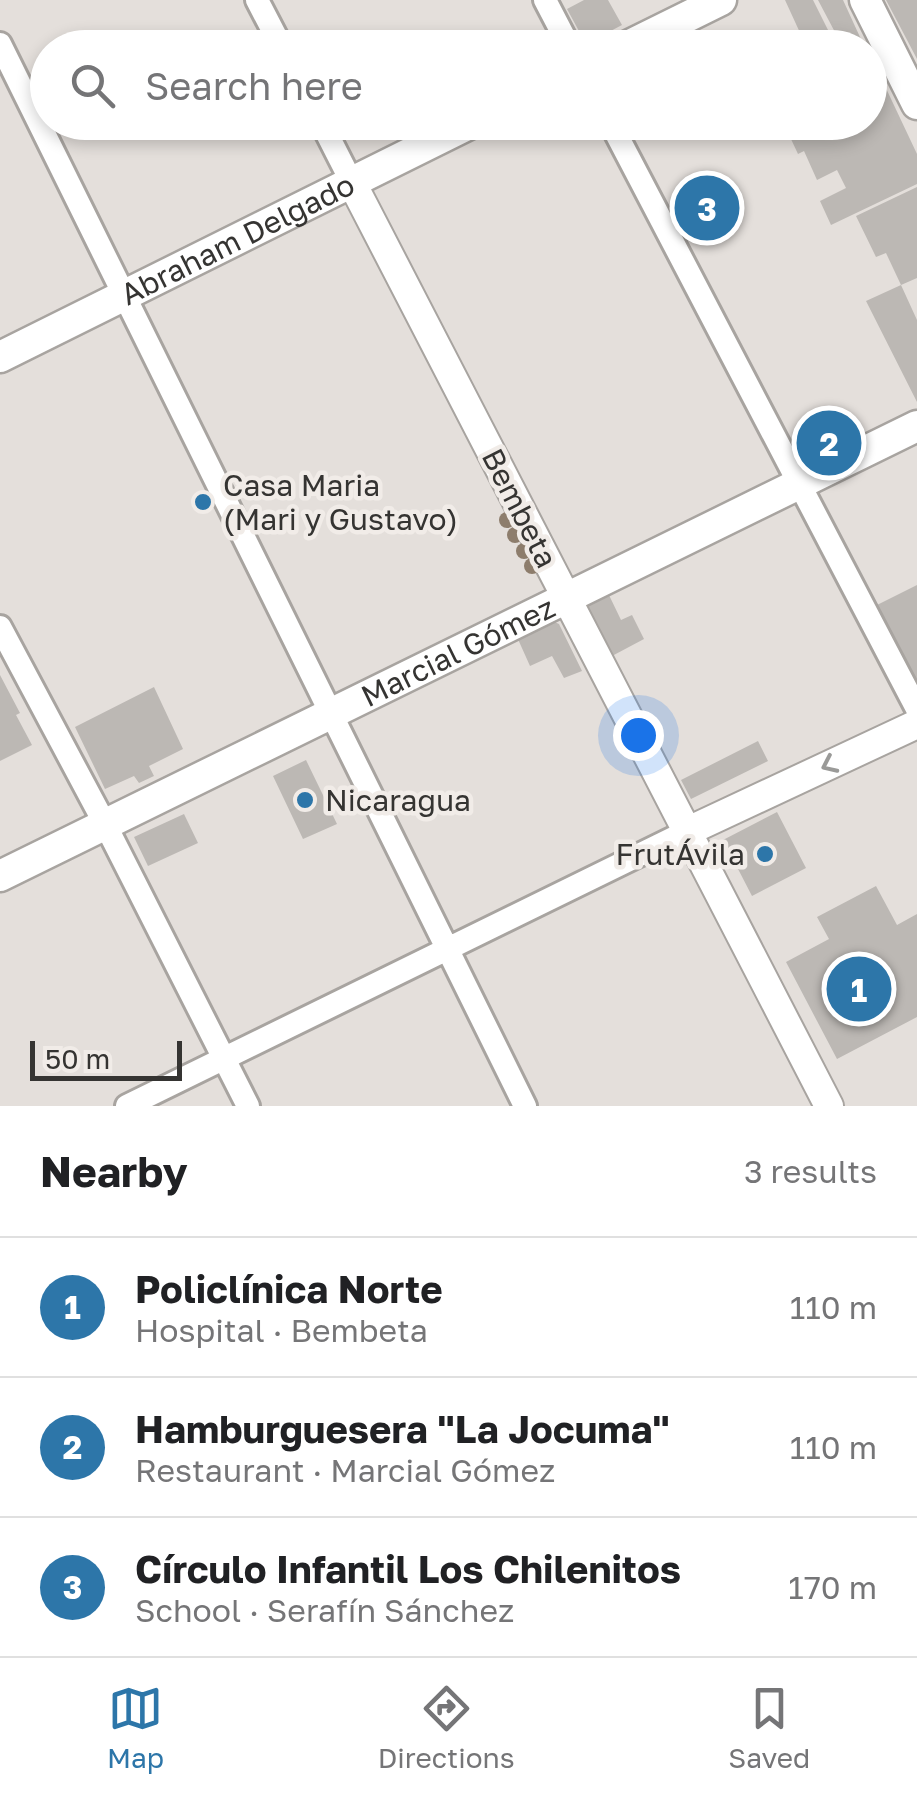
<!DOCTYPE html>
<meta charset="utf-8">
<style>
body{margin:0;font-family:"Golos Text",sans-serif;background:#f6f6f6;color:#202124}
.scale{position:absolute;left:30px;bottom:25px;width:152px;box-sizing:border-box;padding-left:10px;border:5px solid #353432;border-top:0;font-size:28px;line-height:35px;white-space:nowrap;color:#353432;-webkit-text-stroke:8px #f1ece8;paint-order:stroke}
.you{position:absolute;left:638px;top:735px;width:35px;height:35px;margin:-25px;border:8px solid #fff;border-radius:50%;background:#1a73e8;box-shadow:0 0 0 15px #1a73e833}
.badge{display:grid;place-items:center;width:65px;height:65px;border-radius:50%;background:#2d76a9;color:#fff;font-size:32px;font-weight:700}
.pin{position:absolute;translate:-50% -50%;border:5px solid #fff;box-shadow:0 2px 10px #0006}
.list{margin:0;padding:0;list-style:none}
h2{display:flex;justify-content:space-between;align-items:center;height:130px;margin:0;padding:0 40px;font-size:42px}
h2 small{font-size:32px;font-weight:400;color:#757577}
.list li{display:grid;grid-template-columns:65px 1fr auto;gap:30px;align-items:center;box-sizing:border-box;height:140px;padding:0 40px;border-top:2px solid #e0e0e0}
.list b{display:block;font-size:38px;white-space:nowrap}
.list p{margin:0;font-size:32px;white-space:nowrap;color:#757577}
.list em{font-size:32px;font-style:normal;color:#757577}
.icon{flex:none;width:55px;height:55px;fill:none;stroke:currentColor;stroke-width:2;stroke-linecap:round;stroke-linejoin:round}
.map{position:relative;flex:none;width:917px;height:1106px;overflow:hidden}
.search{position:absolute;background:#fff;box-shadow:0 5px 15px #0003;left:30px;right:30px;top:30px;height:110px;display:flex;align-items:center;gap:25px;box-sizing:border-box;padding:0 35px;border-radius:55px;color:#757577;font-size:38px}
.sheet{height:550px;background:#fff}
nav{display:flex;justify-content:space-around;align-items:center;box-sizing:border-box;height:140px;border-top:2px solid #e0e0e0;background:#fff;font-size:28px;color:#757577}
nav a{display:grid;justify-items:center;gap:5px}
nav .on{color:#2d76a9}
.map>svg:first-child{display:block}
.building{fill:#bcb8b4}
.lines{fill:none;stroke-linecap:round;stroke-linejoin:round}
.minor-casing{stroke:#a8a4a0;stroke-width:28}
.tertiary-casing{stroke:#a8a4a0;stroke-width:32}
.secondary-casing{stroke:#a8a4a0;stroke-width:35}
.minor{stroke:#fff;stroke-width:22}
.tertiary{stroke:#fff;stroke-width:28}
.secondary{stroke:#fff;stroke-width:30}
.tree{fill:#8d7d6c}
.oneway{stroke:#9a9a98}
.poi-dot{fill:#2d76a9;stroke:#f1ece8;stroke-width:4}
.labels{text-anchor:middle;dominant-baseline:central;stroke-width:9;stroke-linejoin:round;paint-order:stroke}
.street-label{font-size:30px;fill:#353432;stroke:#f1ece8}
.poi-label{font-size:30px;fill:#353432;stroke:#f1ece8;text-anchor:start}
</style>
<div class="map">
<svg width="917" height="1106" viewBox="0 0 917 1106">
<rect width="100%" height="100%" fill="#e4dfdb"/>
<path class="building" d="M584 0H608L622 25 586 44 567 9Z
M785 0H813L832 38 837 36 818 0H843L865 48H807Z
M886 0H917V59L906 38Z
M875 65 917 154V184L831 225 820 201 846 188 837 170 817 180 804 151 798 154 783 122H870V68Z
M917 187V278L901 285 886 253 876 257 856 216Z
M901 285 917 320V402L866 301Z
M917 585V690L877 605Z
M608 593 621 620 632 615 644 639 612 656 585 604Z
M550 620 559 624 582 671 564 678 552 656 530 666 517 637Z
M0 675 20 713 16 715 32 745 0 761Z
M154 687 183 749 149 766 154 776 139 783 134 776 105 789 75 727Z
M758 741 768 761 691 799 681 780Z
M306 760 337 824 303 839 273 776Z
M777 812 806 868 752 896 723 840Z
M184 814 198 843 148 866 134 837Z
M876 886 897 925 917 914V1017L837 1059 786 962 829 939 817 917Z"/>
<g class="lines">
<g class="minor-casing">
<path id="minor" d="M257 0 282 48
M545 0 570 48
M0 44 525 1106
M321 122 352 183
M610 122 917 709
M0 627 106 826 248 1106
M127 1106 686 832"/>
</g>
<g class="tertiary-casing">
<path id="tertiary" d="M352 183 829 1106
M686 832 917 724"/>
</g>
<g class="secondary-casing">
<g id="secondary">
<path d="M865 0 917 104"/>
<path d="M624 48 721 0"/>
<path id="s1" d="M0 357 473 122"/>
<path id="s2" d="M0 876 917 426"/>
</g>
</g>
<use href="#minor" class="minor"/>
<use href="#tertiary" class="tertiary"/>
<use href="#secondary" class="secondary"/>
</g>
<g class="tree">
<circle cx="507" cy="520" r="8"/>
<circle cx="515" cy="535" r="8"/>
<circle cx="524" cy="551" r="8"/>
<circle cx="532" cy="566" r="8"/>
</g>
<defs><path id="oneway-chevron" d="M-2-3.5L2.5 0L-2 3.5" fill="none" stroke-width="1.6" stroke-linecap="round" stroke-linejoin="round" transform="scale(2.5)"/></defs>
<use class="oneway" href="#oneway-chevron" transform="translate(829 765) rotate(155)"/>
<g class="poi-dot">
<circle cx="203" cy="502" r="10"/>
<circle cx="305" cy="800" r="10"/>
<circle cx="765" cy="854" r="10"/>
</g>
<g class="labels">
<g class="street-label">
<text stroke="none"><textPath href="#s1" startOffset="265">Abraham Delgado</textPath></text>
<text transform="translate(520 508) rotate(63)">Bembeta</text>
<text stroke="none"><textPath href="#s2" startOffset="510">Marcial Gómez</textPath></text>
</g>
<g class="poi-label">
<text x="223" y="485">Casa Maria<tspan x="223" dy="34">(Mari y Gustavo)</tspan></text>
<text x="325" y="800">Nicaragua</text>
<text x="745" y="854" text-anchor="end">FrutÁvila</text>
</g>
</g>
</svg>
<div class="scale">50 m</div>
<div class="you"></div>
<div class="pin badge" style="left:859px;top:989px">1</div>
<div class="pin badge" style="left:829px;top:443px">2</div>
<div class="pin badge" style="left:707px;top:208px">3</div>
<div class="search"><svg class="icon" aria-label="search" viewBox="0 0 24 24"><circle cx="10" cy="10" r="6"/><path d="M15 15l6 6"/></svg>Search here</div>
</div>
<section class="sheet">
<h2>Nearby<small>3 results</small></h2>
<ul class="list">
<li><span class="badge">1</span><div><b>Policlínica Norte</b><p>Hospital · Bembeta</p></div><em>110 m</em></li>
<li><span class="badge">2</span><div><b>Hamburguesera &quot;La Jocuma&quot;</b><p>Restaurant · Marcial Gómez</p></div><em>110 m</em></li>
<li><span class="badge">3</span><div><b>Círculo Infantil Los Chilenitos</b><p>School · Serafín Sánchez</p></div><em>170 m</em></li>
</ul>
</section>
<nav>
<a class="on"><svg class="icon" aria-label="map" viewBox="0 0 24 24"><path d="M3 6l6-2 6 2 6-2v14l-6 2-6-2-6 2zM9 4v14M15 6v14"/></svg>Map</a>
<a><svg class="icon" aria-label="directions" viewBox="0 0 24 24"><path d="M12 3l9 9-9 9-9-9zM9 14v-3h6M13 9l2 2-2 2"/></svg>Directions</a>
<a><svg class="icon" aria-label="saved" viewBox="0 0 24 24"><path d="M7 4h10v16l-5-4-5 4z"/></svg>Saved</a>
</nav>
